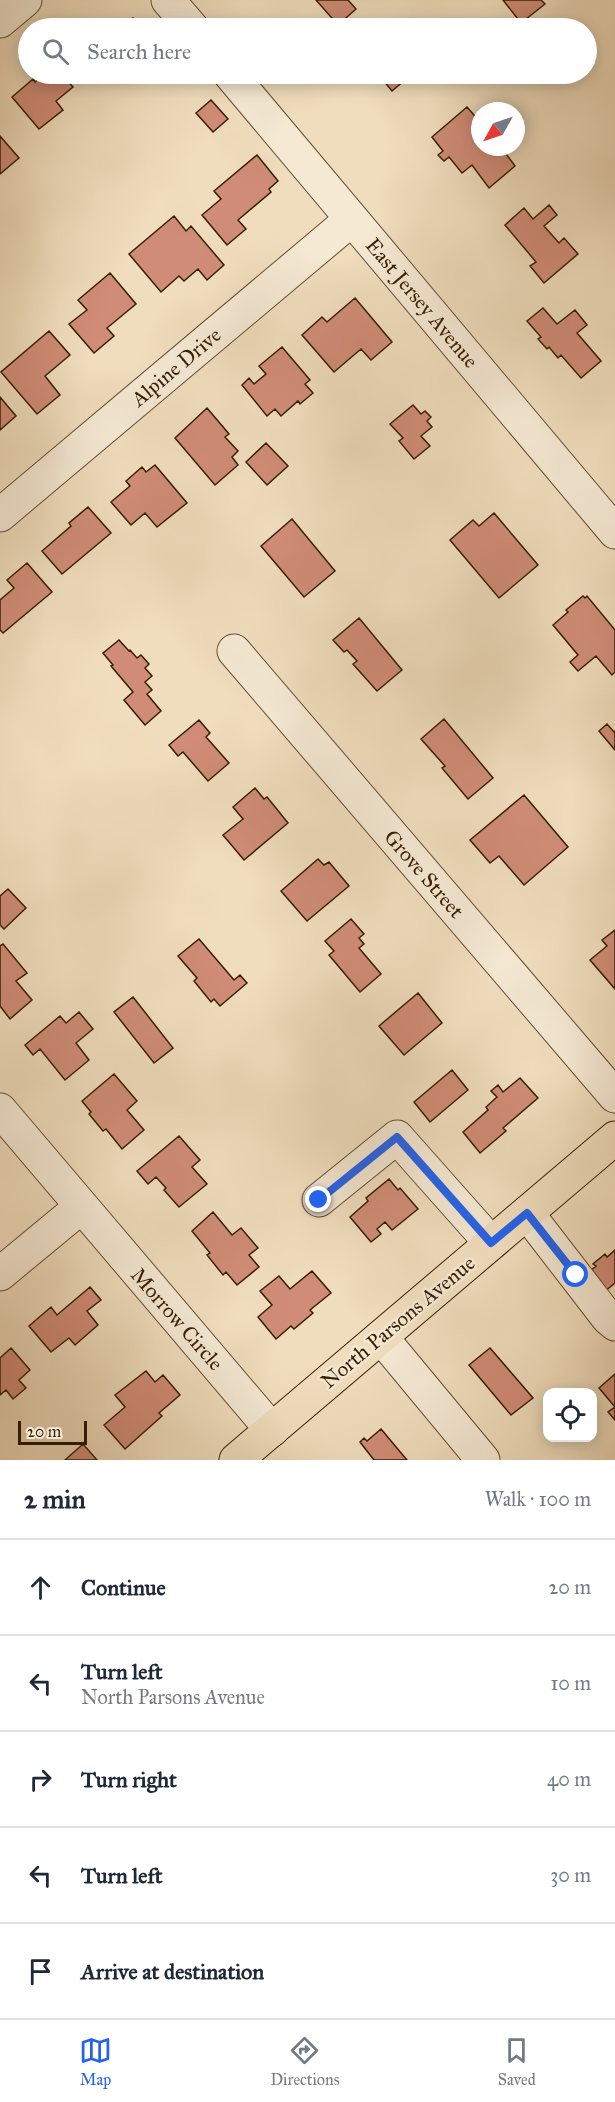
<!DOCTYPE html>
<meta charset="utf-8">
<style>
body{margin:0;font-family:"IM FELL Great Primer",serif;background:#f6f6f7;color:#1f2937}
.controls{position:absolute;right:18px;bottom:18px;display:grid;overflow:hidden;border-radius:12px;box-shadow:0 3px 15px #0003}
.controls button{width:54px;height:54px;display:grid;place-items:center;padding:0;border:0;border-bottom:2px solid #e0e1e3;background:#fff;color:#1f2937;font:30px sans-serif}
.compass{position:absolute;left:471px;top:102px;width:54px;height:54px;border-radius:50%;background:#fff;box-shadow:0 3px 15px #0003;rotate:230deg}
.scale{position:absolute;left:18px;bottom:15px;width:69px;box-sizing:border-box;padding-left:6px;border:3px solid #371e03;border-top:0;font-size:16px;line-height:21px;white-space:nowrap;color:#371e03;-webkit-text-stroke:4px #f5e9d4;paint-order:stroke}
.stop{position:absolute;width:18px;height:18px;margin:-14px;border:4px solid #2563eb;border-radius:50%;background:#fff}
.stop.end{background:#2563eb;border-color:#fff;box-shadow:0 2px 6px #0008}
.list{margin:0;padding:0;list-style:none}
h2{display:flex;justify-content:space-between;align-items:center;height:78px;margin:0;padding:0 24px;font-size:26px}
h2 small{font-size:20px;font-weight:400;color:#747a83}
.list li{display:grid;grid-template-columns:39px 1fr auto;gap:18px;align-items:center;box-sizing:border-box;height:96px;padding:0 24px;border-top:2px solid #e0e1e3}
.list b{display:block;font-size:22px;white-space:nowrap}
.list p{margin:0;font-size:20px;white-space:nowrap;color:#747a83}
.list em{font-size:20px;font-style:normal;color:#747a83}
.icon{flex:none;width:33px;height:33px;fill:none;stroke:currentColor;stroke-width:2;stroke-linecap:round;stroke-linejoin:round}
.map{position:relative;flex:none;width:615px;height:1460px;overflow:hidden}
.search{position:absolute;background:#fff;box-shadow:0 3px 15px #0003;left:18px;right:18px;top:18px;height:66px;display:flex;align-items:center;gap:15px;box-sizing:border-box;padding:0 21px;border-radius:33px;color:#747a83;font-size:22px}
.sheet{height:558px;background:#fff}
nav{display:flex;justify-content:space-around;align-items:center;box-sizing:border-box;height:84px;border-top:2px solid #e0e1e3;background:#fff;font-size:16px;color:#747a83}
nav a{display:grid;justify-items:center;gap:3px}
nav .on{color:#2563eb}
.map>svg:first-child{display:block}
.building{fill:#d08c78;stroke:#371e03;stroke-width:1.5}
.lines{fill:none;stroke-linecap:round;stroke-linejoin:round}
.minor-casing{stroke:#654e32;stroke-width:35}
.major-casing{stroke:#371e03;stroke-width:35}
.minor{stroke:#f5e9d4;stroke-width:33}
.major{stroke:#f0ddbd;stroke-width:33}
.route{stroke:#2563eb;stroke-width:8}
.labels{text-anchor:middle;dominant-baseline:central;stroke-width:5;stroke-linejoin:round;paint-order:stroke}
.street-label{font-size:21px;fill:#371e03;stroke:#f5e9d4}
</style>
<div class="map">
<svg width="615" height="1460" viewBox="0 0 615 1460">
<rect width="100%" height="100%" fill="#f0ddbd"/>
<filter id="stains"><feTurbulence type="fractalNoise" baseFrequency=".00333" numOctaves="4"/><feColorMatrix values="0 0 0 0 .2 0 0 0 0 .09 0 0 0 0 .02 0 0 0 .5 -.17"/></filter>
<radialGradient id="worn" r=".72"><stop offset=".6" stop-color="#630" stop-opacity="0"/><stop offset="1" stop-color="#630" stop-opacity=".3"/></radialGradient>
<path class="building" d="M316 0H348L356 9 338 25Z
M503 0H541L545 4 521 23Z
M133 18 139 28H115Z
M45 74H61L73 87 56 101 63 110 39 129 12 97 33 79 35 82Z
M123 74H145L128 83Z
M378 74H412L392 91Z
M211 100 228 119 213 132 196 113Z
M467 107 480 122V147H501L515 166 489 188 472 165 462 173 449 157 444 161 438 155 443 151 432 137Z
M0 136 19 158 0 174Z
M257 155 278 181 269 189 271 192 238 220 246 229 227 245 202 215 221 199 214 191Z
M549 205 557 215 544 226 559 243 564 238 578 254 544 283 530 266 536 262 505 225 524 208 533 219Z
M174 216 186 231 191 226 224 265 207 280 198 269 184 281 179 276 161 292 129 254Z
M110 273 136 304 107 328 114 336 94 353 69 324 87 310 78 300Z
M355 298 392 342 371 360 361 349 334 372 302 335 322 317 327 322Z
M543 308 557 324 575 310 587 325 577 333 601 361 581 378 561 355 558 358 549 347 547 349 538 339 541 337 527 321Z
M49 331 70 355 45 376 60 395 37 414 1 372Z
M282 347 310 380 305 384 313 393 300 404 298 401 281 416 275 409 267 416 242 385 249 378 254 384 266 374 259 366Z
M0 397 16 416 0 430Z
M413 405 421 414 425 411 431 417 427 421 432 427 421 436 430 446 414 459 399 441 403 438 390 424Z
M207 408 229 434 225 437 238 451 232 457 238 465 215 485 175 438Z
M266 443 288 466 267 485 246 462Z
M155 465 187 503 157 527 145 513 131 525 111 502 130 486 126 481 142 467 146 472Z
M88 507 111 533 62 574 42 551 71 526 69 523Z
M494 513 538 565 499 598 450 540 473 520 479 526Z
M292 519 335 571 304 597 261 546Z
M27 563 52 592 3 633 0 630V600L14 588 7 580Z
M583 596 585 598 587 596 615 630V672L612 675 596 656 578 671 570 662 578 655 553 625 568 612 566 610Z
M359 618 402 670 377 691 353 664 357 661 347 650 344 652 333 640Z
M119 640 129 651 130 650 137 658 141 655 149 664 145 668 152 676 145 682 152 690 147 694 161 711 145 725 124 700 133 692 111 666 113 665 103 653Z
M444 719 493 778 468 799 442 768 445 766 421 739Z
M199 720 210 733 206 737 229 763 208 781 183 752 178 756 169 745Z
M607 724 614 732 615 731V750L599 731Z
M255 788 264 799 267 797 288 823 244 860 223 835 243 819 233 807Z
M524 795 568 847 524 885 499 856 490 863 470 840Z
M318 859 324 865 329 862 349 886 307 921 281 891Z
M8 889 26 908 4 929 0 925V896Z
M351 919 364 934 359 938 364 944 359 948 381 974 360 992 329 955 334 951 325 941Z
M615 930V989L590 960 607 946 602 940Z
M199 939 234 980 240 975 247 983 220 1006 214 999 211 1002 194 981 197 978 178 956Z
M3 944 27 973 16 981 32 1000 10 1019 0 1006V946Z
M418 993 442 1023 404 1055 379 1026Z
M133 997 173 1048 154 1063 114 1012Z
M79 1012 93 1029 76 1043 89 1060 65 1080 40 1049 33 1055 25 1045 60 1016 66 1023Z
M452 1070 468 1090 430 1122 414 1102Z
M114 1074 137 1101 127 1110 144 1130 122 1149 106 1129 103 1131 89 1114 91 1112 82 1101Z
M520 1078 538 1098 503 1128 506 1131 480 1153 463 1132 488 1110 486 1107 497 1097 491 1091 498 1085 503 1092Z
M179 1136 200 1160 192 1167 207 1184 179 1207 164 1190 166 1188 156 1177 148 1184 137 1171Z
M389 1179 398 1190 400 1188 418 1209 392 1230 385 1222 377 1229 381 1234 371 1242 350 1217 368 1201 366 1198Z
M213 1212 232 1235 241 1228 258 1248 249 1255 259 1267 237 1285 226 1272 223 1275 207 1255 210 1253 192 1231Z
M615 1250V1283L604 1292 588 1273 596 1266 593 1264 605 1254 607 1257Z
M312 1271 331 1293 310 1310 313 1313 294 1329 291 1326 276 1339 258 1317 272 1305 260 1291 279 1276 290 1289Z
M90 1287 101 1300 87 1311 98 1325 75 1345 69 1338 51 1352 29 1326 51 1307 57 1315Z
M11 1348 30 1370 19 1380 26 1388 13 1399 6 1390 0 1395V1358Z
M490 1348 533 1398 511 1415 469 1365Z
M146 1371 155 1382 163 1375 180 1395 159 1413 162 1416 125 1449 104 1425 125 1407 115 1395Z
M615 1374V1420L608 1412 615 1407 599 1388Z
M381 1429 407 1460H374L360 1442 364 1438 367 1441Z
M83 1444 97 1460H65Z"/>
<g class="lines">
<g class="minor-casing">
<path id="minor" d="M168 0 192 28
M0 21 25 0
M230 74 615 532
M0 515 352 219
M234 651 615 1096
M0 1110 272 1430
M319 1200 397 1137 491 1243
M527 1213 608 1318 615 1324
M0 1274 81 1207
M381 1337 483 1460"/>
</g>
<g class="major-casing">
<path id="major" d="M236 1460 615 1138"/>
</g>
<use href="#minor" class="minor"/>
<use href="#major" class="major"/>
</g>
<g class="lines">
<path class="route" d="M319 1200 397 1137 491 1243 527 1213 576 1275"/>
</g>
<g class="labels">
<g class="street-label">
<text transform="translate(422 303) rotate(50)">East Jersey Avenue</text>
<text transform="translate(176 367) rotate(-40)">Alpine Drive</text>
<text transform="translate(424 874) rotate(49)">Grove Street</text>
<text transform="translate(177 1319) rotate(49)">Morrow Circle</text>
<text transform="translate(398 1322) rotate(-40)">North Parsons Avenue</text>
</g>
</g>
<rect width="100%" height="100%" filter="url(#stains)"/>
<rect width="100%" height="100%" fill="url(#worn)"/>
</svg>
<div class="controls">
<button><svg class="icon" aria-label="locate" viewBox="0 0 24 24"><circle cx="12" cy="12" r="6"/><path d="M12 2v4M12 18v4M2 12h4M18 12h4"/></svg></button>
</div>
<svg class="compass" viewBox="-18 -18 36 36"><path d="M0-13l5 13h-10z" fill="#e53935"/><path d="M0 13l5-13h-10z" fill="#747a83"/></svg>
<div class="scale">20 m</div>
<div class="stop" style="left:576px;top:1275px"></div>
<div class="stop end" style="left:319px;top:1200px"></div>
<div class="search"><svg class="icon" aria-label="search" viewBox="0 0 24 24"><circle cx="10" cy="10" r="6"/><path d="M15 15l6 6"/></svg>Search here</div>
</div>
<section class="sheet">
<h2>2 min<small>Walk · 100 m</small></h2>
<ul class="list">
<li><svg class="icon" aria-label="ahead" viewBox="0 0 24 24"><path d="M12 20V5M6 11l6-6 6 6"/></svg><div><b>Continue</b></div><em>20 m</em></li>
<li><svg class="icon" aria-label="left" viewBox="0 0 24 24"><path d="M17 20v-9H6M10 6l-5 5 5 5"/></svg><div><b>Turn left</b><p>North Parsons Avenue</p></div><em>10 m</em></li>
<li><svg class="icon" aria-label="right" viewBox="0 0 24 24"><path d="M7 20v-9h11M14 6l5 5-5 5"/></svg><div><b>Turn right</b></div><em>40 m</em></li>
<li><svg class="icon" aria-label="left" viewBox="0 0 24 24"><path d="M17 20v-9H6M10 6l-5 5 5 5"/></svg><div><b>Turn left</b></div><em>30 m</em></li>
<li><svg class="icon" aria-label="arrive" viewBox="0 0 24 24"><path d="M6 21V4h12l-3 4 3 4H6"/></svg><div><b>Arrive at destination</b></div></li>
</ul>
</section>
<nav>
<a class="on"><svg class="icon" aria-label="map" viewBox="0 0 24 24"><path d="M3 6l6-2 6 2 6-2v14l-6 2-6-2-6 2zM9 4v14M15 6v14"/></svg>Map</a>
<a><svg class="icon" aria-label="directions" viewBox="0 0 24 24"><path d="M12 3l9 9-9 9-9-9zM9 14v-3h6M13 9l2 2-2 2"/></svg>Directions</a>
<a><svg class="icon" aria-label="saved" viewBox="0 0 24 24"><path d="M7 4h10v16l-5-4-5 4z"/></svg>Saved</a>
</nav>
